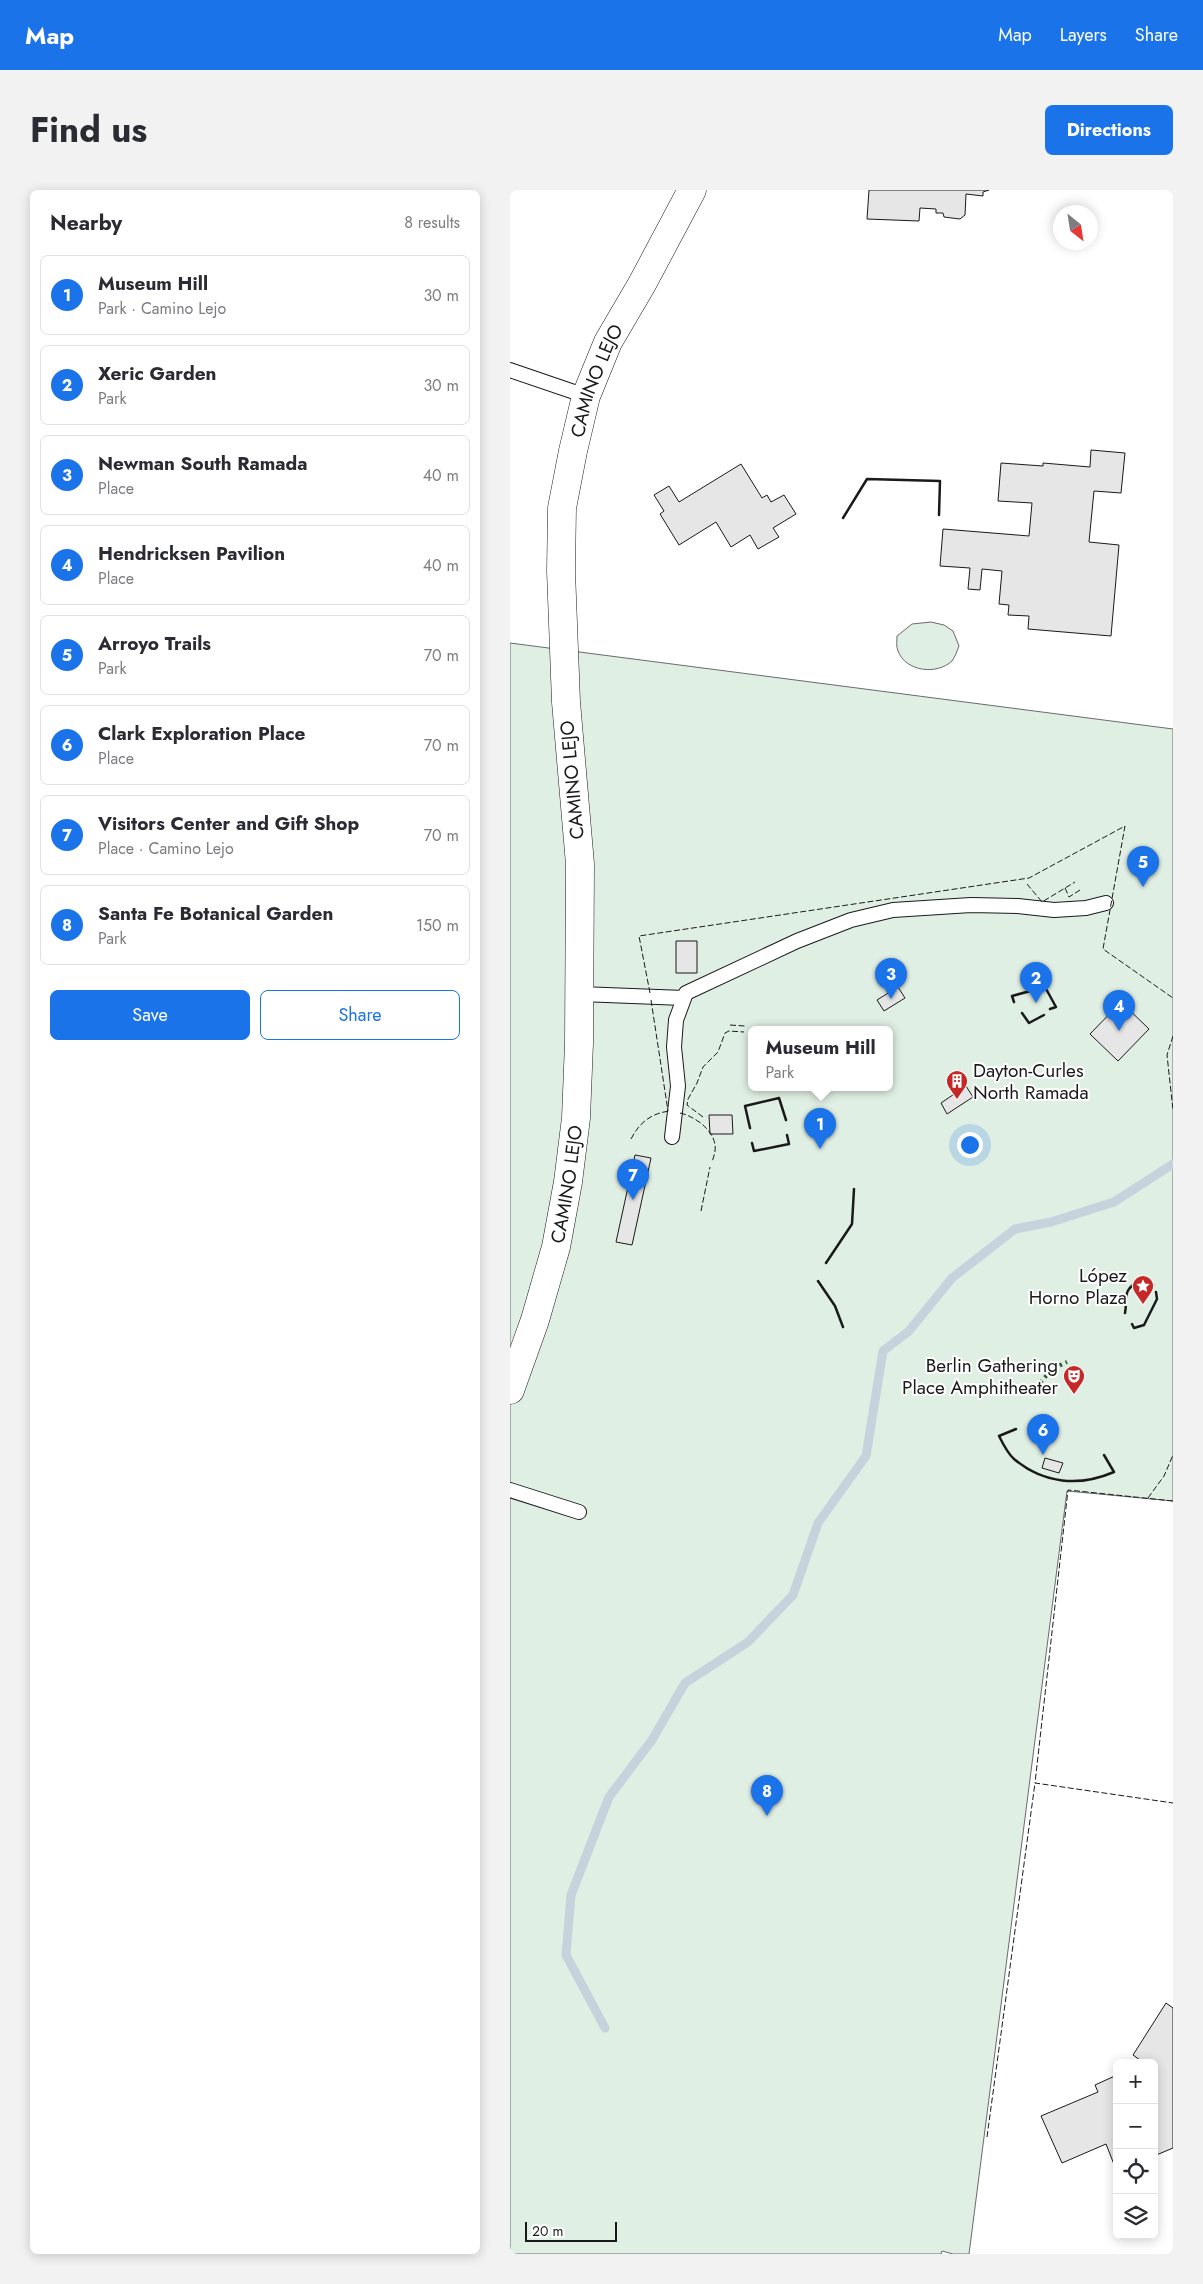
<!DOCTYPE html>
<meta charset="utf-8">
<style>
body{margin:0;font-family:Jost,sans-serif;background:#f2f2f3;color:#2b2b33}
.controls{position:absolute;right:15px;bottom:15px;display:grid;overflow:hidden;border-radius:8px;box-shadow:0 2px 12px #0003}
.controls button{width:45px;height:45px;display:grid;place-items:center;padding:0;border:0;border-bottom:1px solid #e1e1e2;background:#fff;color:#2b2b33;font:25px sans-serif}
.compass{position:absolute;left:543px;top:15px;width:45px;height:45px;border-radius:50%;background:#fff;box-shadow:0 2px 12px #0003;rotate:150deg}
.scale{position:absolute;left:15px;bottom:12px;width:92px;box-sizing:border-box;padding-left:5px;border:2px solid #1a1a1a;border-top:0;font-size:14px;line-height:18px;white-space:nowrap;color:#1a1a1a;-webkit-text-stroke:4px #fff;paint-order:stroke}
.you{position:absolute;left:459px;top:954px;width:18px;height:18px;margin:-12px;border:4px solid #fff;border-radius:50%;background:#1a73e8;box-shadow:0 0 0 8px #1a73e833}
.badge{display:grid;place-items:center;width:32px;height:32px;border-radius:50%;background:#1a73e8;color:#fff;font-size:16px;font-weight:700}
.pin{position:absolute;translate:-50% -41px;filter:drop-shadow(0 1px 2px #0008)}
.pin::after{content:'';position:absolute;top:26px;width:18px;height:15px;background:inherit;clip-path:polygon(0 0,100% 0,50% 100%)}
.popup{position:absolute;left:238px;top:836px;width:145px;height:65px;box-sizing:border-box;display:grid;place-content:center;border-radius:8px;background:#fff;filter:drop-shadow(0 1px 4px #0005);font-size:16px;white-space:nowrap;color:#7c7c81}
.popup b{font-size:19px;color:#2b2b33}
.popup::after{content:'';position:absolute;left:50%;top:100%;margin-left:-10px;border:10px solid transparent;border-top-color:#fff}
.list{margin:0;padding:0;list-style:none}
h2{display:flex;justify-content:space-between;align-items:center;height:65px;margin:0;padding:0 20px;font-size:21px}
h2 small{font-size:16px;font-weight:400;color:#7c7c81}
.list li{display:grid;grid-template-columns:32px 1fr auto;gap:15px;align-items:center;box-sizing:border-box;height:80px;margin:0 10px 10px;padding:0 10px;border:1px solid #e1e1e2;border-radius:8px}
.list b{display:block;font-size:19px;white-space:nowrap}
.list p{margin:0;font-size:16px;white-space:nowrap;color:#7c7c81}
.list em{font-size:16px;font-style:normal;color:#7c7c81}
.actions{display:flex;gap:10px;padding:15px 20px}
.actions a{flex:1;padding:11px 0;border:1px solid #1a73e8;border-radius:8px;text-align:center;font-size:18px;color:#1a73e8}
.actions .main{background:#1a73e8;color:#fff}
.icon{flex:none;width:28px;height:28px;fill:none;stroke:currentColor;stroke-width:2;stroke-linecap:round;stroke-linejoin:round}
.map{position:relative;flex:none;width:663px;height:2064px;overflow:hidden;border-radius:8px}
header{display:flex;align-items:center;gap:30px;box-sizing:border-box;height:70px;padding:0 25px;background:#1a73e8;color:#fff}
header strong{font-size:24px}
nav{display:flex;gap:28px;margin-inline-start:auto;font-size:18px}
.intro{display:flex;align-items:center;justify-content:space-between;box-sizing:border-box;height:120px;padding:0 30px}
h1{margin:0;font-size:35px}
.button{padding:12px 22px;border-radius:8px;background:#1a73e8;color:#fff;font-size:18px;font-weight:700}
main{display:flex;gap:30px;padding:0 30px}
aside{flex:1;background:#fff;border-radius:8px;box-shadow:0 2px 12px #0003}
.map>svg:first-child{display:block}
.green{fill:#e0efe3;stroke:#6a6a6a;fill-rule:evenodd}
.lines{fill:none;stroke-linecap:round;stroke-linejoin:round}
.stream{stroke:#c6d2dc;stroke-width:9}
.building{fill:#e6e6e6;stroke:#1a1a1a}
.service-casing{stroke:#1a1a1a;stroke-width:16}
.tertiary-casing{stroke:#1a1a1a;stroke-width:29}
.service{stroke:#fff;stroke-width:14}
.tertiary{stroke:#fff;stroke-width:28}
.hedge{stroke:#2b5a34;stroke-width:4;stroke-dasharray:2.5 4;stroke-linecap:butt}
.fence{stroke:#1a1a1a;stroke-width:1;stroke-dasharray:6 2.5;stroke-linecap:butt}
.wall{stroke:#1a1a1a;stroke-width:2.5}
.labels{text-anchor:middle;dominant-baseline:central;stroke-width:4;stroke-linejoin:round;paint-order:stroke}
.street-label{font-size:19px;fill:#1a1a1a;stroke:#fff}
.poi-label{font-size:19px;fill:#1a1a1a;stroke:#fff;text-anchor:end}
</style>
<header>
<strong>Map</strong>
<nav><a>Map</a><a>Layers</a><a>Share</a></nav>
</header>
<div class="intro"><h1>Find us</h1><a class="button">Directions</a></div>
<main>
<aside>
<h2>Nearby<small>8 results</small></h2>
<ul class="list">
<li><span class="badge">1</span><div><b>Museum Hill</b><p>Park · Camino Lejo</p></div><em>30 m</em></li>
<li><span class="badge">2</span><div><b>Xeric Garden</b><p>Park</p></div><em>30 m</em></li>
<li><span class="badge">3</span><div><b>Newman South Ramada</b><p>Place</p></div><em>40 m</em></li>
<li><span class="badge">4</span><div><b>Hendricksen Pavilion</b><p>Place</p></div><em>40 m</em></li>
<li><span class="badge">5</span><div><b>Arroyo Trails</b><p>Park</p></div><em>70 m</em></li>
<li><span class="badge">6</span><div><b>Clark Exploration Place</b><p>Place</p></div><em>70 m</em></li>
<li><span class="badge">7</span><div><b>Visitors Center and Gift Shop</b><p>Place · Camino Lejo</p></div><em>70 m</em></li>
<li><span class="badge">8</span><div><b>Santa Fe Botanical Garden</b><p>Park</p></div><em>150 m</em></li>
</ul>
<div class="actions"><a class="main">Save</a><a>Share</a></div>
</aside>
<div class="map">
<svg width="663" height="2064" viewBox="0 0 663 2064">
<rect width="100%" height="100%" fill="#fff"/>
<path class="green" d="M421 432 434 435 443 441 449 456C447 461 445 467 442 471 427 485 396 482 388 461 386 457 387 450 387 446L402 434Z
M0 453 663 539V1311L557 1301 459 2064H443L432 2061 431 2064H0ZM241 840H379V898H241Z"/>
<g class="lines">
<path class="stream" d="M95 1838 56 1765 61 1705 99 1607 142 1550 175 1493 238 1452 283 1405 308 1333 356 1266 373 1161 399 1141 442 1088 505 1039 541 1032 604 1012 663 974"/>
</g>
<path class="building" d="M359 0H479L473 2V6L456 4 455 25 450 29 434 27 433 23H426V19L410 18 409 31 357 29Z
M581 260 615 263 611 303 584 301 579 352 609 355 601 446 518 439 519 426 498 425 499 415 489 414 492 381 472 379 470 400 458 399 460 378 430 376 433 339 519 346 522 313 488 311 491 273 533 276V273L580 277Z
M231 274 252 308 257 305 261 312 274 305 286 324 263 338 269 347 248 359 240 345 221 357 206 332 169 355 150 324 154 321 144 305 159 296 169 312Z
M166 751H187V783H166Z
M388 797 395 808 374 821 367 810Z
M611 812 639 839 608 871 580 844Z
M456 896 463 907 437 924 431 913Z
M199 925H222L223 944H200Z
M125 965 141 968 122 1055 106 1052Z
M535 1268 553 1273 549 1283 532 1278Z
M656 1813 663 1818V1958L644 1966V1873H634L623 1865Z
M607 1885V1982L596 1954 552 1973 531 1926 588 1902 585 1895Z"/>
<g class="lines">
<g class="service-casing">
<path id="service" d="M0 180 76 206
M70 804 174 808
M162 947 168 896 164 857 166 830 176 803 287 751 341 730 383 720 461 715 508 716 544 720 576 718 596 713
M0 1300 69 1322"/>
</g>
<g class="tertiary-casing">
<g id="tertiary">
<path id="s1" d="M0 1200 25 1130 46 1057 58 992 66 928 69 853 70 674 56 512 51 381 52 318 63 261 76 206 98 152 132 94 182 0"/>
</g>
</g>
<use href="#service" class="service"/>
<use href="#tertiary" class="tertiary"/>
<path class="hedge" d="M527 1198C535 1185 543 1178 557 1172"/>
<path class="fence" d="M517 694 532 712 565 692
M555 698 559 707 570 700
M140 803 129 746 519 688 615 636 593 759 663 808
M141 810 158 921
M220 835 235 836
M663 846 657 865 663 920
M170 923C184 926 203 939 205 955 206 960 204 966 202 972
M193 927 177 915 178 909 187 893 193 877 208 862 215 843 219 841 234 842
M121 949C129 933 141 923 160 921
M191 1021 200 977
M638 1308 654 1286 663 1265
M663 1311 558 1300 525 1593 663 1613
M477 1947 525 1593"/>
<path class="wall" d="M333 328 357 289 430 291 429 325
M504 812 502 806 535 797 546 817 540 819
M512 823 519 833 534 825
M240 938 235 916 269 908 276 930
M242 953 244 961 279 954 277 945
M316 1073 342 1034 344 999
M308 1091 325 1116 333 1137
M615 1123C618 1108 611 1100 630 1091L643 1095
M622 1134 624 1138 634 1135 647 1109 646 1102
M506 1239 489 1246C493 1254 498 1264 504 1269 534 1294 569 1297 604 1282L594 1265"/>
</g>
<defs>
<g id="building-pin" transform="scale(1.125)"><path d="M0 17L-7.5 6A9.5 9.5 0 1 1 7.5 6Z" fill="#c62828" stroke="#fff"/><path d="M-4-6H4V6H1V3H-1V6H-4ZM-2.5-4.3h1.7v1.8h-1.7ZM.8-4.3h1.7v1.8H.8ZM-2.5-1h1.7V.8h-1.7ZM.8-1h1.7V.8H.8Z" fill="#fff"/></g>
<g id="sight-pin" transform="scale(1.125)"><path d="M0 17L-7.5 6A9.5 9.5 0 1 1 7.5 6Z" fill="#c62828" stroke="#fff"/><path d="M0-6L1.8-2.2L6-1.7L2.9 1.2L3.7 5.4L0 3.3L-3.7 5.4L-2.9 1.2L-6-1.7L-1.8-2.2Z" fill="#fff"/></g>
<g id="theatre-pin" transform="scale(1.125)"><path d="M0 17L-7.5 6A9.5 9.5 0 1 1 7.5 6Z" fill="#c62828" stroke="#fff"/><path d="M-5-5.5Q0-4 5-5.5V0Q5 5 0 6Q-5 5-5 0ZM-3.3-2.5H-1v1.5H-3.3ZM1-2.5H3.3v1.5H1ZM-2.8 1Q0 5.5 2.8 1Z" fill="#fff"/></g>
</defs>
<g fill-rule="evenodd">
<use href="#building-pin" x="447" y="891"/>
<use href="#sight-pin" x="633" y="1096"/>
<use href="#theatre-pin" x="564" y="1186"/>
</g>
<g class="labels">
<g class="street-label">
<text stroke="none"><textPath href="#s1" startOffset="1024">CAMINO LEJO</textPath></text>
<text transform="translate(62 590) rotate(-95)">CAMINO LEJO</text>
<text stroke="none"><textPath href="#s1" startOffset="214">CAMINO LEJO</textPath></text>
</g>
<g class="poi-label">
<text x="463" y="880" text-anchor="start">Dayton-Curles<tspan x="463" dy="22">North Ramada</tspan></text>
<text x="617" y="1085">López<tspan x="617" dy="22">Horno Plaza</tspan></text>
<text x="548" y="1175">Berlin Gathering<tspan x="548" dy="22">Place Amphitheater</tspan></text>
</g>
</g>
</svg>
<div class="controls">
<button>+</button>
<button>−</button>
<button><svg class="icon" aria-label="locate" viewBox="0 0 24 24"><circle cx="12" cy="12" r="6"/><path d="M12 2v4M12 18v4M2 12h4M18 12h4"/></svg></button>
<button><svg class="icon" aria-label="layers" viewBox="0 0 24 24"><path d="M12 4l9 5-9 5-9-5zM3 14l9 5 9-5"/></svg></button>
</div>
<svg class="compass" viewBox="-18 -18 36 36"><path d="M0-13l5 13h-10z" fill="#e53935"/><path d="M0 13l5-13h-10z" fill="#7c7c81"/></svg>
<div class="scale">20 m</div>
<div class="you"></div>
<div class="pin badge" style="left:310px;top:959px">1</div>
<div class="popup"><b>Museum Hill</b>Park</div>
<div class="pin badge" style="left:526px;top:813px">2</div>
<div class="pin badge" style="left:381px;top:809px">3</div>
<div class="pin badge" style="left:609px;top:841px">4</div>
<div class="pin badge" style="left:633px;top:697px">5</div>
<div class="pin badge" style="left:533px;top:1265px">6</div>
<div class="pin badge" style="left:123px;top:1010px">7</div>
<div class="pin badge" style="left:257px;top:1626px">8</div>
</div>
</main>
